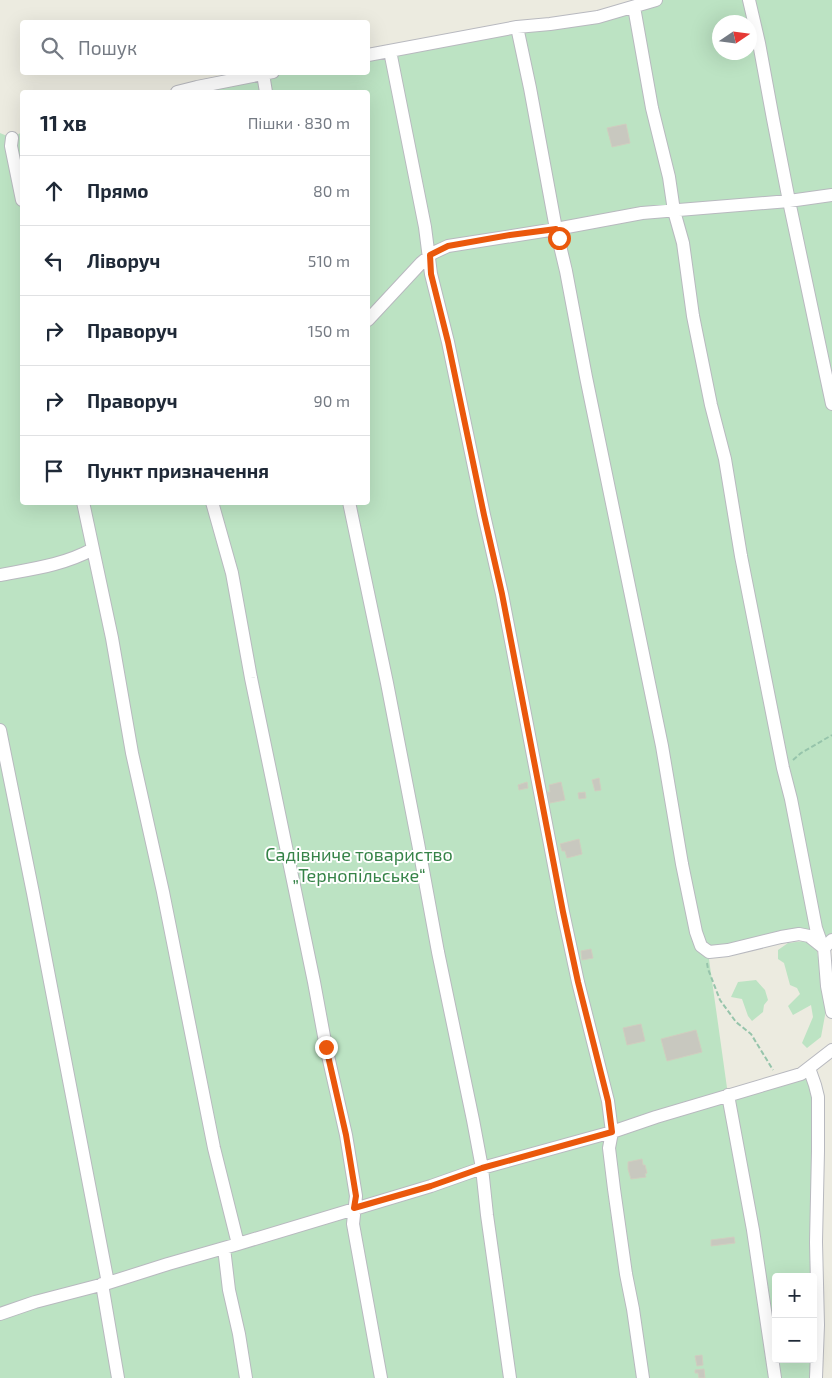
<!DOCTYPE html>
<html lang="uk">
<meta charset="utf-8">
<style>
body{margin:0;font-family:"Exo 2",sans-serif;background:#f6f6f7;color:#1f2937}
.controls{position:absolute;right:15px;bottom:15px;display:grid;overflow:hidden;border-radius:5px;box-shadow:0 5px 20px #0002}
.controls button{width:45px;height:45px;display:grid;place-items:center;padding:0;border:0;border-bottom:1px solid #e0e1e3;background:#fff;color:#1f2937;font:25px sans-serif}
.compass{position:absolute;left:712px;top:15px;width:45px;height:45px;border-radius:50%;background:#fff;box-shadow:0 5px 20px #0002;rotate:77deg}
.stop{position:absolute;width:15px;height:15px;margin:-11px;border:4px solid #ea580c;border-radius:50%;background:#fff}
.stop.end{background:#ea580c;border-color:#fff;box-shadow:0 1px 5px #0008}
.list{margin:0;padding:0;list-style:none}
h2{display:flex;justify-content:space-between;align-items:center;height:65px;margin:0;padding:0 20px;font-size:21px}
h2 small{font-size:16px;font-weight:400;color:#747a83}
.list li{display:grid;grid-template-columns:32px 1fr auto;gap:15px;align-items:center;box-sizing:border-box;height:70px;padding:0 20px;border-top:1px solid #e0e1e3}
.list b{display:block;font-size:19px;white-space:nowrap}
.list em{font-size:16px;font-style:normal;color:#747a83}
.icon{flex:none;width:28px;height:28px;fill:none;stroke:currentColor;stroke-width:2;stroke-linecap:round;stroke-linejoin:round}
.map{position:relative;flex:none;width:832px;height:1378px;overflow:hidden}
.search{position:absolute;background:#fff;box-shadow:0 5px 20px #0002;left:20px;top:20px;width:350px;height:55px;display:flex;align-items:center;gap:12px;box-sizing:border-box;padding:0 18px;border-radius:5px;color:#747a83;font-size:19px}
.panel{position:absolute;background:#fff;box-shadow:0 5px 20px #0002;left:20px;top:90px;width:350px;height:415px;border-radius:5px}
.map>svg:first-child{display:block}
.green{fill:#bce3c3;fill-rule:evenodd}
.building{fill:#c8c8bf;stroke:#d0cebf}
.lines{fill:none;stroke-linecap:round;stroke-linejoin:round}
.minor-casing{stroke:#b8b9bf;stroke-width:14}
.path{stroke:#96c4ab;stroke-width:2;stroke-dasharray:5 2.5;stroke-linecap:butt}
.minor{stroke:#fff;stroke-width:12}
.route{stroke:#ea580c;stroke-width:6}
.labels{text-anchor:middle;dominant-baseline:central;stroke-width:4;stroke-linejoin:round;paint-order:stroke}
.park-label{font-size:18px;fill:#368348;stroke:#fff}
</style>
<div class="map">
<svg width="832" height="1378" viewBox="0 0 832 1378">
<rect width="100%" height="100%" fill="#ecebe0"/>
<path class="green" d="M656 0H832V940L809 936 708 952 728 1095 801 1074 815 1085 816 1378H0V133L12 138 22 132V502H368V92H177L273 73 368 72V55ZM720 22H750V52H720ZM776 1277H813V1359H776Z
M804 941 813 943 817 951 826 1010 821 1037 807 1048 802 1043 813 1017 811 1005 793 1015 788 1006 800 994 797 988 790 985 784 963 778 959V950L788 943Z
M756 980 765 990 768 1000 764 1005 763 1012 752 1021 748 1016 742 999 731 997 738 982Z"/>
<path class="building" d="M626 124 630 143 612 147 607 128Z
M599 778 601 790 595 791 592 780Z
M527 782 528 788 519 790 518 785Z
M561 782 565 800 550 803 547 792H550L549 785Z
M585 792 586 798 579 799 578 793Z
M579 839 582 854 567 858 565 851H562L560 844Z
M591 949 593 958 582 960 581 951Z
M641 1024 645 1041 627 1045 623 1028Z
M696 1030 702 1052 667 1061 661 1039Z
M642 1159 643 1165H645L647 1173 645 1174 646 1177 631 1179 628 1169V1162Z
M734 1237 735 1243 711 1246V1240Z
M702 1355 703 1365 697 1366 695 1356Z
M704 1369 705 1378H699L698 1373H695V1370Z"/>
<g class="lines">
<g class="minor-casing">
<path id="minor" d="M749 0 759 43 773 119 789 201 832 404
M634 7 652 108 669 177 674 211 683 243 693 316 711 405 725 459 741 556 783 768 791 799 816 928 822 945
M517 27 530 88 556 229 566 271 586 377 662 746 682 864 696 932 701 946 709 952 728 950 781 937 799 934 809 936 824 948
M390 51 425 227 431 274 448 342 484 515 502 594 563 912 578 982 608 1101 612 1132 609 1148 614 1189 626 1274 633 1309 643 1378
M368 55 517 27 550 24 598 17 656 0
M263 74 266 92
M177 92 197 87 273 72
M12 138 11 146 22 200
M368 320 421 263 433 253 448 246 556 229 642 213 789 201 832 195
M83 502 112 638 132 753 163 892 214 1148 238 1244
M212 502 232 573 251 678 314 982 326 1047 346 1135 356 1196 353 1224 381 1378
M349 502 387 683 418 843 438 952 473 1120 482 1168 487 1215 510 1378
M0 575C32 569 64 565 93 549
M0 730 33 893 108 1283
M832 940 824 948 827 986 832 1012
M809 1068 815 1085 818 1097V1151L816 1242 818 1325 816 1378
M728 1095 753 1230 775 1378
M224 1248 229 1290 239 1334 246 1378
M102 1284 118 1378
M0 1314 35 1302 108 1283 168 1264 238 1244 431 1186 482 1168 612 1132 656 1117 801 1074 832 1050"/>
</g>
<path class="path" d="M793 760 801 753 832 735
M707 963 708 969 720 1000 736 1022 751 1034 773 1070"/>
<use href="#minor" class="minor"/>
</g>
<g class="lines">
<path class="route" d="M326 1047 346 1135 356 1196 354 1208 431 1186 482 1168 612 1132 608 1101 578 982 563 912 502 594 484 515 448 342 431 274 430 255 448 246 510 235 556 229 559 238"/>
</g>
<g class="labels">
<g class="park-label">
<text x="359" y="854">Садівниче товариство<tspan x="359" dy="21">„Тернопільське“</tspan></text>
</g>
</g>
</svg>
<div class="controls">
<button>+</button>
<button>−</button>
</div>
<svg class="compass" viewBox="-18 -18 36 36"><path d="M0-13l5 13h-10z" fill="#e53935"/><path d="M0 13l5-13h-10z" fill="#747a83"/></svg>
<div class="stop" style="left:559px;top:238px"></div>
<div class="stop end" style="left:326px;top:1047px"></div>
<div class="search"><svg class="icon" aria-label="search" viewBox="0 0 24 24"><circle cx="10" cy="10" r="6"/><path d="M15 15l6 6"/></svg>Пошук</div>
<section class="panel">
<h2>11 хв<small>Пішки · 830 m</small></h2>
<ul class="list">
<li><svg class="icon" aria-label="ahead" viewBox="0 0 24 24"><path d="M12 20V5M6 11l6-6 6 6"/></svg><div><b>Прямо</b></div><em>80 m</em></li>
<li><svg class="icon" aria-label="left" viewBox="0 0 24 24"><path d="M17 20v-9H6M10 6l-5 5 5 5"/></svg><div><b>Ліворуч</b></div><em>510 m</em></li>
<li><svg class="icon" aria-label="right" viewBox="0 0 24 24"><path d="M7 20v-9h11M14 6l5 5-5 5"/></svg><div><b>Праворуч</b></div><em>150 m</em></li>
<li><svg class="icon" aria-label="right" viewBox="0 0 24 24"><path d="M7 20v-9h11M14 6l5 5-5 5"/></svg><div><b>Праворуч</b></div><em>90 m</em></li>
<li><svg class="icon" aria-label="arrive" viewBox="0 0 24 24"><path d="M6 21V4h12l-3 4 3 4H6"/></svg><div><b>Пункт призначення</b></div></li>
</ul>
</section>
</div>
